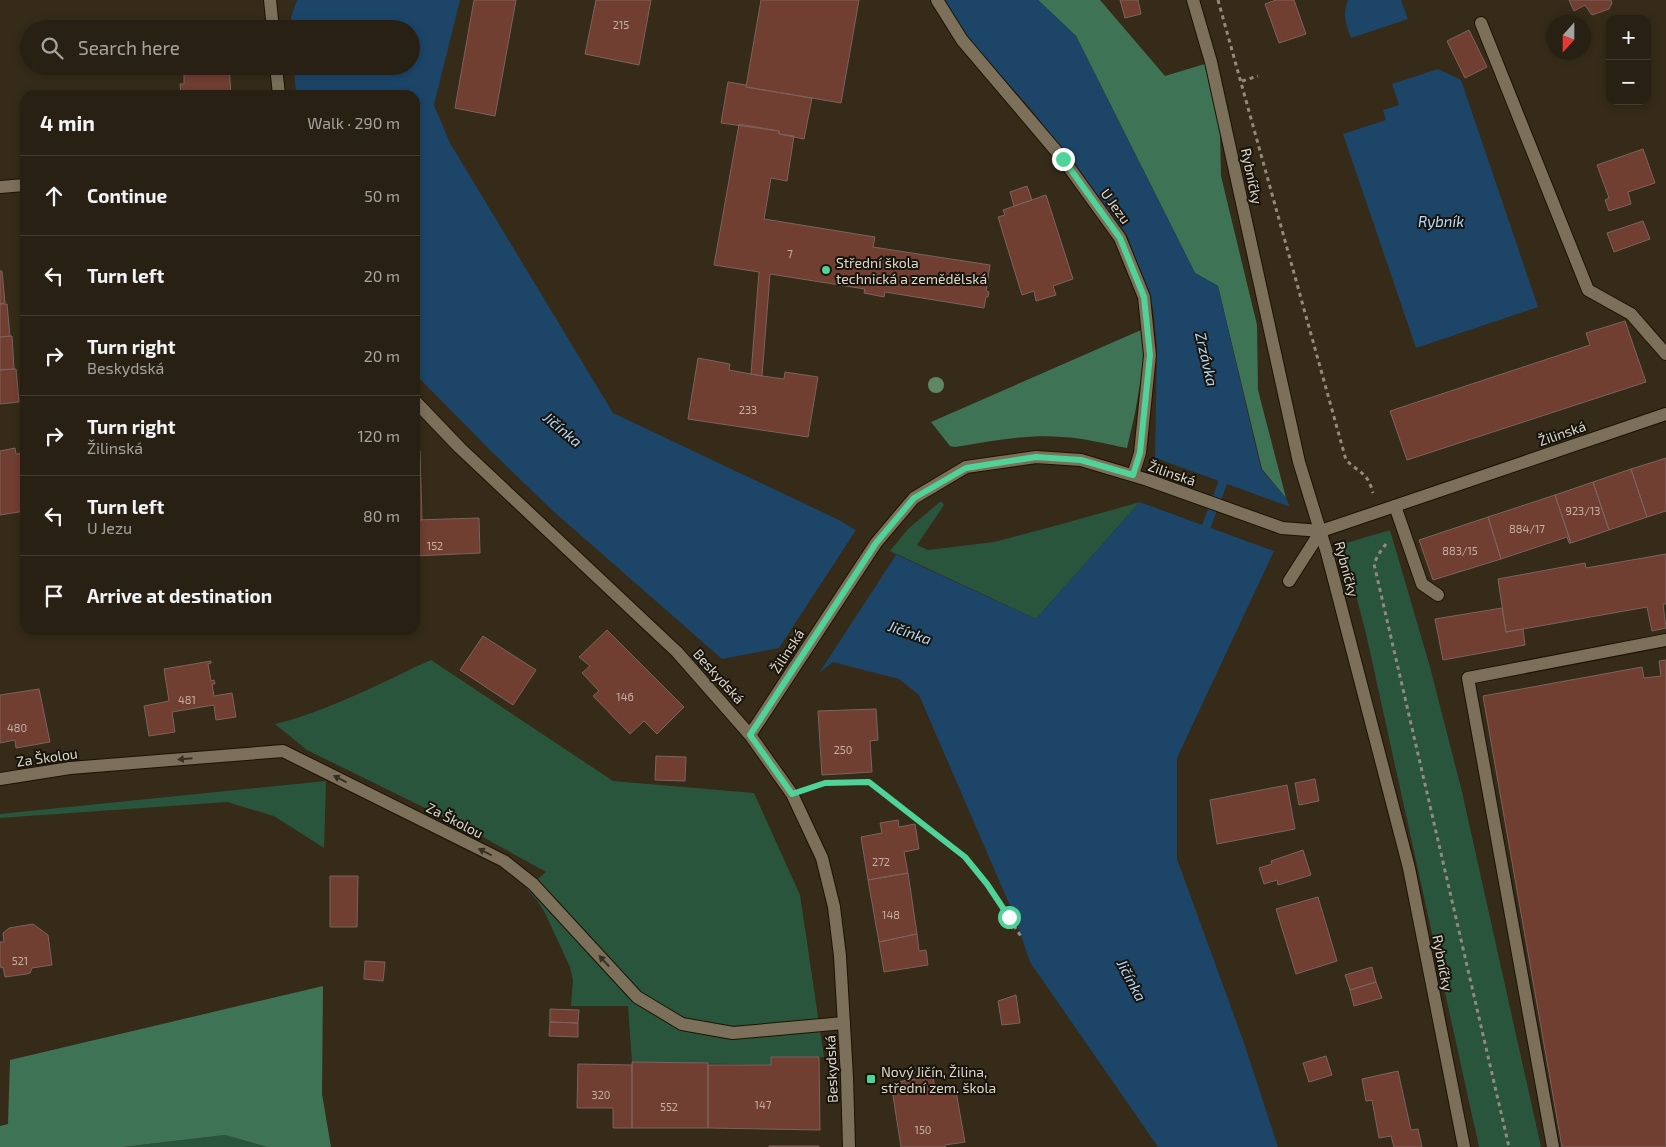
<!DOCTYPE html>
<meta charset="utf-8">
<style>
body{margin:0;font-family:"Exo 2",sans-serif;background:#342d20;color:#f1f3f6}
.controls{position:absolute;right:15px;top:15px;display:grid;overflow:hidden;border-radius:10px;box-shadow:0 2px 8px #0003}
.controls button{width:45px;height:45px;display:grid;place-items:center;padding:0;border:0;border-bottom:1px solid #443e32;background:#282012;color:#f1f3f6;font:25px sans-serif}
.compass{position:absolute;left:1546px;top:15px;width:45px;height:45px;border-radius:50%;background:#282012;box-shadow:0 2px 8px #0003;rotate:201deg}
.stop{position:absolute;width:15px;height:15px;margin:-11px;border:4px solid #4fd399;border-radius:50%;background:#fff}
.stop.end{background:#4fd399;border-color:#fff;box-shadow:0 1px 5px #0008}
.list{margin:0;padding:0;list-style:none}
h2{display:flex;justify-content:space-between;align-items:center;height:65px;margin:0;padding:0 20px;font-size:21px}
h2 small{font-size:16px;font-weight:400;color:#a5a39f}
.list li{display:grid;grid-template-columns:32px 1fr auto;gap:15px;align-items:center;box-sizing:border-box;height:80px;padding:0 20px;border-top:1px solid #443e32}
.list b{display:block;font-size:19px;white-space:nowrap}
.list p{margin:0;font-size:16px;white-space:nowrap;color:#a5a39f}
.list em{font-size:16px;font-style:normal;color:#a5a39f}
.icon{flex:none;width:28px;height:28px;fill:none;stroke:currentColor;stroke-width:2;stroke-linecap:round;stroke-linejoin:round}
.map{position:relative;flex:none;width:1666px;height:1147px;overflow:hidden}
.search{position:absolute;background:#282012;box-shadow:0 2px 8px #0003;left:20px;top:20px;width:400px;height:55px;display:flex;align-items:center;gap:12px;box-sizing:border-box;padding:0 18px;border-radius:28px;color:#a5a39f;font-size:19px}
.panel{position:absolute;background:#282012;box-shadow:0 2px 8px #0003;left:20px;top:90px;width:400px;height:545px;border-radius:15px}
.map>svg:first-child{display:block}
.green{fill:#2a553d}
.forest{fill:#3e7355}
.water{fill:#1c4568}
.pier{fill:#352b18}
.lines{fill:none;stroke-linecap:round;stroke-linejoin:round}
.stream{stroke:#1c4568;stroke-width:9}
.building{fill:#713e32;stroke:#7c635d}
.lane-casing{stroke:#1c1302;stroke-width:14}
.street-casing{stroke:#1c1302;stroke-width:14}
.secondary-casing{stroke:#1c1302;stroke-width:14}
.path{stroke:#928a7b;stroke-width:3;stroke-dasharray:4 4;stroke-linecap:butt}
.lane{stroke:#7c705b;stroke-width:12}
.street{stroke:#7c705b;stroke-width:12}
.secondary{stroke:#7c705b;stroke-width:12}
.tree{fill:#5f8764}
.oneway{fill:#363024}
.route{stroke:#4fd399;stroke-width:6}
.poi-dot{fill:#4fd399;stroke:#18140c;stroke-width:2}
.labels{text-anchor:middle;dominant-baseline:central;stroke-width:4;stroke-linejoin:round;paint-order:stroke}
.number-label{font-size:11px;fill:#c4b2a6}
.street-label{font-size:14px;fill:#dfd9cd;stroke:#18140c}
.poi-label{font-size:14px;fill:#dfd9cd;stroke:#18140c;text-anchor:start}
.water-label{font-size:15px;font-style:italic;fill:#b5dbfe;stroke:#18140c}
</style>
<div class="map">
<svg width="1666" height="1147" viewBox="0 0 1666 1147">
<rect width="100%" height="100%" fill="#352b18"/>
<path class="green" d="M941 501 944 505 917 545 928 550 994 542 1062 524 1140 502 1036 619 890 551 908 529Z
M1390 530 1430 667 1462 792 1541 1147H1479L1367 638 1343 544Z
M431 660 613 781 754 793 800 895 824 1057H771V1065L632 1062 628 1006H571L573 980 570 967 545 913 537 900 527 889 546 872 474 832 307 750 275 724C329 711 380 683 431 660Z
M326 781 324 848 274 816 227 802 0 818V814Z
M225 1135 267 1147H123Z"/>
<path class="forest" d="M1038 0H1100L1165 76 1208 63 1220 134 1221 176 1257 325 1258 390 1286 498 1262 469 1218 286 1195 273 1076 36Z
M1141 330 1145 355 1135 413 1127 448C1106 444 1084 438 1062 437 1027 434 991 441 955 447L950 446 931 422Z
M323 986 322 1094 331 1147H267L225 1135 123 1147H0V1126L8 1124 10 1060Z"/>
<path class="water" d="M297 0H460L434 105 450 143 613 413 839 520 897 555 1036 619 1140 502 1274 551 1177 758V859L1244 1043 1278 1147H1158L1030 962 1014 915 919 695 899 679 833 662 819 673 779 648 722 659 553 511 491 451 415 374V95H296L294 66H411V29H291V17Z
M944 0H1038L1076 36 1195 273 1218 286 1261 469 1286 498 1290 507 1155 458 1157 347 1153 308 1127 235 1079 170 1029 107 989 62 959 26Z
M1348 0H1401L1408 19 1351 38C1346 25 1342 14 1348 0Z
M1438 69 1461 80 1538 307 1416 348 1343 134 1386 120 1383 110 1399 105 1392 84Z"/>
<path class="pier" d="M1155 458 1290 507 1289 509 1154 460Z
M1140 500 1207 524 1274 549V551L1140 502Z
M856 530 896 555 819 673 779 648Z"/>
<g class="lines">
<path class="stream" d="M1201 536 1206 527 1223 482 1220 471"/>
</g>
<path class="building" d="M474 0H516L495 116 455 108Z
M596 0H651L639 65 585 54Z
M761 0H859L841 103 746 87Z
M1120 0H1138L1141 14 1125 18Z
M1276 0H1294L1306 34 1279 43 1265 4Z
M1569 0H1611L1612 3 1609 9 1592 15 1585 5 1574 11Z
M1469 30 1487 67 1465 78 1447 41Z
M184 66H229L231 95H181L180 84H184Z
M728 82 746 85V87L812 98 804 139 779 134V131L721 123Z
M739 124 779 131V134L794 136 787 181 771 178 764 219 875 237 873 247 990 265 986 291 989 292 988 297H986L984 308 885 292 884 297 864 293 865 289 770 274 762 376 751 374 759 272 714 265Z
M1643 149 1655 183 1628 192 1631 204 1609 211 1605 200 1609 198 1597 165Z
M1027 186 1032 200 1014 206 1010 192Z
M1046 195 1073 279 1053 286 1056 295 1036 301 1034 291 1022 295 998 217 1005 215 1003 210Z
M1643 221 1650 239 1614 252 1607 233Z
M0 271H2L5 303 0 304Z
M0 304H7L10 336 0 337Z
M1625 321 1646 382 1407 460 1390 411 1590 345 1586 333Z
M12 336 14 369 0 370V337Z
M698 358 730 364 729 370 762 376 784 379 785 372 818 377 808 437 688 419Z
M16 369 19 402 0 404V370Z
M15 448 16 454 25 453V511L0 515V451Z
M415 451H420L422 520H415Z
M1666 458V511L1647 517 1631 469Z
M1631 469 1647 517 1609 530 1593 482Z
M1593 482 1609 530 1571 543 1555 495Z
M1555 495 1571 543H1569L1567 537 1501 559 1488 517Z
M1488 517 1501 559 1433 580 1419 540Z
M479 518 480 553 415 556V520Z
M1666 554V604H1663L1666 628 1652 631 1647 607 1506 632 1498 579 1585 563 1586 568Z
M1502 608 1506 632 1523 629 1525 645 1443 660 1435 619Z
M607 630 684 707 657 734 644 721 630 734 593 696 599 691 582 673 590 666 579 657Z
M483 636 536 670 513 705 460 670Z
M1666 660V1147H1562L1483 696 1642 667 1644 678 1661 676 1659 661Z
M211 661V663L208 664 211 681 214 680 215 684H212L214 696 232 693 236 717 216 720 214 705 172 712 175 732 149 736 144 706 169 701 164 669Z
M39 689 50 742 16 748 15 740 0 743V695Z
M876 709 878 740 870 741 872 772 822 775 818 711Z
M656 756 686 757 685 781 655 780Z
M1315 779 1319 801 1299 805 1295 783Z
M1287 785 1295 829 1217 844 1210 800Z
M898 820 899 827 915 824 919 849 904 852 908 873 868 880 861 837 882 833 880 823Z
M1303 850 1311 875 1278 885 1277 880 1264 884 1259 868 1272 864 1271 861Z
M908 873 917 934 879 942 868 880Z
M330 876H358L357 927H330Z
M1318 897 1337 961 1296 974 1276 909Z
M33 924 48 935 52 965 32 968 30 973 27 974 5 977 3 967 1 968 0 964V942H4L3 933 9 928Z
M917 934 919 951 926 950 928 965 884 972 879 942Z
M365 961 385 962 383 981 364 979Z
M1372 967 1376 982 1350 990 1345 975Z
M1376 982 1382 998 1354 1006 1350 990Z
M1016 995 1020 1023 1002 1025 998 1001Z
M550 1009 579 1010 578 1023 550 1022Z
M550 1022 578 1023V1037L549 1036Z
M1326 1056 1332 1075 1309 1082 1303 1063Z
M771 1057H819L820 1130 708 1128V1065H771Z
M632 1062 708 1063V1128H632Z
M578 1064 632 1065V1128H613V1108H577Z
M1398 1071 1411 1130 1418 1129 1422 1147H1394L1391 1136 1379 1138 1372 1100 1366 1101 1362 1079Z
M933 1076 935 1090 955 1086 965 1142 945 1145V1147H901L891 1083Z
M769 1146H819V1147H769Z"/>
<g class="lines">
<g class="lane-casing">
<path id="lane" d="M1481 23 1588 290 1631 314 1666 354
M1395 506 1422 584 1438 595
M1289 581 1321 531
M1553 1147 1468 678 1666 640"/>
</g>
<g class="street-casing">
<path id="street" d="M937 0 962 40 1063 159 1120 238 1144 297 1150 355 1140 453 1133 475
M1193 0 1211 62 1299 462 1327 553 1409 868 1464 1147
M0 187 25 185
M0 779 70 768 283 751 504 861 533 884 637 997 682 1024 733 1033 844 1023"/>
</g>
<g class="secondary-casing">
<path id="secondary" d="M270 0 273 29
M276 66 279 95
M415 401 460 448 677 652 750 735 792 794 822 858 834 907 840 956 847 1077 849 1147
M750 735 876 543 914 498 966 467 1036 457 1081 460 1148 480 1282 528 1321 531 1666 414"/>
</g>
<path class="path" d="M1218 0 1346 460C1360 474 1367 471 1373 493
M1242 81 1258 76
M1386 544 1378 555 1374 564 1509 1147
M812 788 825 783 869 782 965 857 987 884 1022 938"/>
<use href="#lane" class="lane"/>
<use href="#street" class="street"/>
<use href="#secondary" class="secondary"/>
</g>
<circle class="tree" cx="936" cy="385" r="8"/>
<defs><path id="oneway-solid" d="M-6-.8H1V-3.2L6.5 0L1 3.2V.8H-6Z" transform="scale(1.25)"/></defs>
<g class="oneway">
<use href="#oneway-solid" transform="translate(185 759) rotate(175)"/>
<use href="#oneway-solid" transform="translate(340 779) rotate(-153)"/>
<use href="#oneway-solid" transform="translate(485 852) rotate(-153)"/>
<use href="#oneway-solid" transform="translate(604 961) rotate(-133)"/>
</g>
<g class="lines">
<path class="route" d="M1009 917 987 884 965 857 869 782 825 783 792 794 750 735 876 543 914 498 966 468 1036 457 1081 460 1133 475 1140 453 1150 355 1144 297 1120 238 1063 159"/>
</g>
<g class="poi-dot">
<circle cx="826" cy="270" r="5"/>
<rect x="866" y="1074" width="10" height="10" rx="2.5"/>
</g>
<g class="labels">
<g class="number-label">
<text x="621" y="24">215</text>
<text x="790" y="253">7</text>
<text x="748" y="409">233</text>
<text x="1583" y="510">923/13</text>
<text x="1527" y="528">884/17</text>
<text x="435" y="545">152</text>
<text x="1460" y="550">883/15</text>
<text x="625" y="696">146</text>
<text x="187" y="699">481</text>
<text x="17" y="727">480</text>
<text x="843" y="749">250</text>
<text x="881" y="861">272</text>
<text x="891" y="914">148</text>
<text x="20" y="960">521</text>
<text x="601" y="1094">320</text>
<text x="763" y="1104">147</text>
<text x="669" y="1106">552</text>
<text x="923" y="1129">150</text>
</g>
<g class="street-label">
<text transform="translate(1252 176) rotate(78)">Rybníčky</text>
<text transform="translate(1116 206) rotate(54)">U Jezu</text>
<text transform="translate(1562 433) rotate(-19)">Žilinská</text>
<text transform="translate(1172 473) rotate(19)">Žilinská</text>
<text transform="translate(1347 569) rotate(75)">Rybníčky</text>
<text transform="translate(787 651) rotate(-57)">Žilinská</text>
<text transform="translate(719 676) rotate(48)">Beskydská</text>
<text transform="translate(47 757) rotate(-8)">Za Školou</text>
<text transform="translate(455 820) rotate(27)">Za Školou</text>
<text transform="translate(1443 963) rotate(79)">Rybníčky</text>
<text transform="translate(831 1069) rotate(-92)">Beskydská</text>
</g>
<g class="poi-label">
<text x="836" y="262">Střední škola<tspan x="836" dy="16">technická a zemědělská</tspan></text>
<text x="881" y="1071">Nový Jičín, Žilina,<tspan x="881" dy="16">střední zem. škola</tspan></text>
</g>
<g class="water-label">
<text x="1441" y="221">Rybník</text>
<text transform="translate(1207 359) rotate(77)">Zrzávka</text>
<text transform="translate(563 429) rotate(40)">Jičínka</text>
<text transform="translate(910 632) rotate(19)">Jičínka</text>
<text transform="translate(1132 980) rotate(62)">Jičínka</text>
</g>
</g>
</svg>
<div class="controls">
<button>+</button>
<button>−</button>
</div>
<svg class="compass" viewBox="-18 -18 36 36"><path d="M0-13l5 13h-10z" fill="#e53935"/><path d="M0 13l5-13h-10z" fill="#a5a39f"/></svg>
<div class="stop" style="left:1009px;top:917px"></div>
<div class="stop end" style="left:1063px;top:159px"></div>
<div class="search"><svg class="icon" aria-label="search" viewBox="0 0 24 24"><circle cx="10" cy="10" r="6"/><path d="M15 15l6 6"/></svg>Search here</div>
<section class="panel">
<h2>4 min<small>Walk · 290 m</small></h2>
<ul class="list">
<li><svg class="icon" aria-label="ahead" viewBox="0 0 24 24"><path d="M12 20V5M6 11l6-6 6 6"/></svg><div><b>Continue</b></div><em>50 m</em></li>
<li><svg class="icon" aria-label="left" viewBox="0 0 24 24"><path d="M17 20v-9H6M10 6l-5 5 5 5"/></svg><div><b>Turn left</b></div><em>20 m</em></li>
<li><svg class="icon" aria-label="right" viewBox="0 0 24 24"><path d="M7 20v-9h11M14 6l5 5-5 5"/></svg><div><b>Turn right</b><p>Beskydská</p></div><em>20 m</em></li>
<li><svg class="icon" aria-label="right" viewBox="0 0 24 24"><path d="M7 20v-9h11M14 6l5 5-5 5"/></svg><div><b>Turn right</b><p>Žilinská</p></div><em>120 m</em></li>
<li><svg class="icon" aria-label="left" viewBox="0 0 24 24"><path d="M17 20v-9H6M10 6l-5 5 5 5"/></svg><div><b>Turn left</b><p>U Jezu</p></div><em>80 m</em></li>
<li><svg class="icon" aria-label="arrive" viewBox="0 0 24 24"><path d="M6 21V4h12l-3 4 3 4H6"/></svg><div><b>Arrive at destination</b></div></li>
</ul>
</section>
</div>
